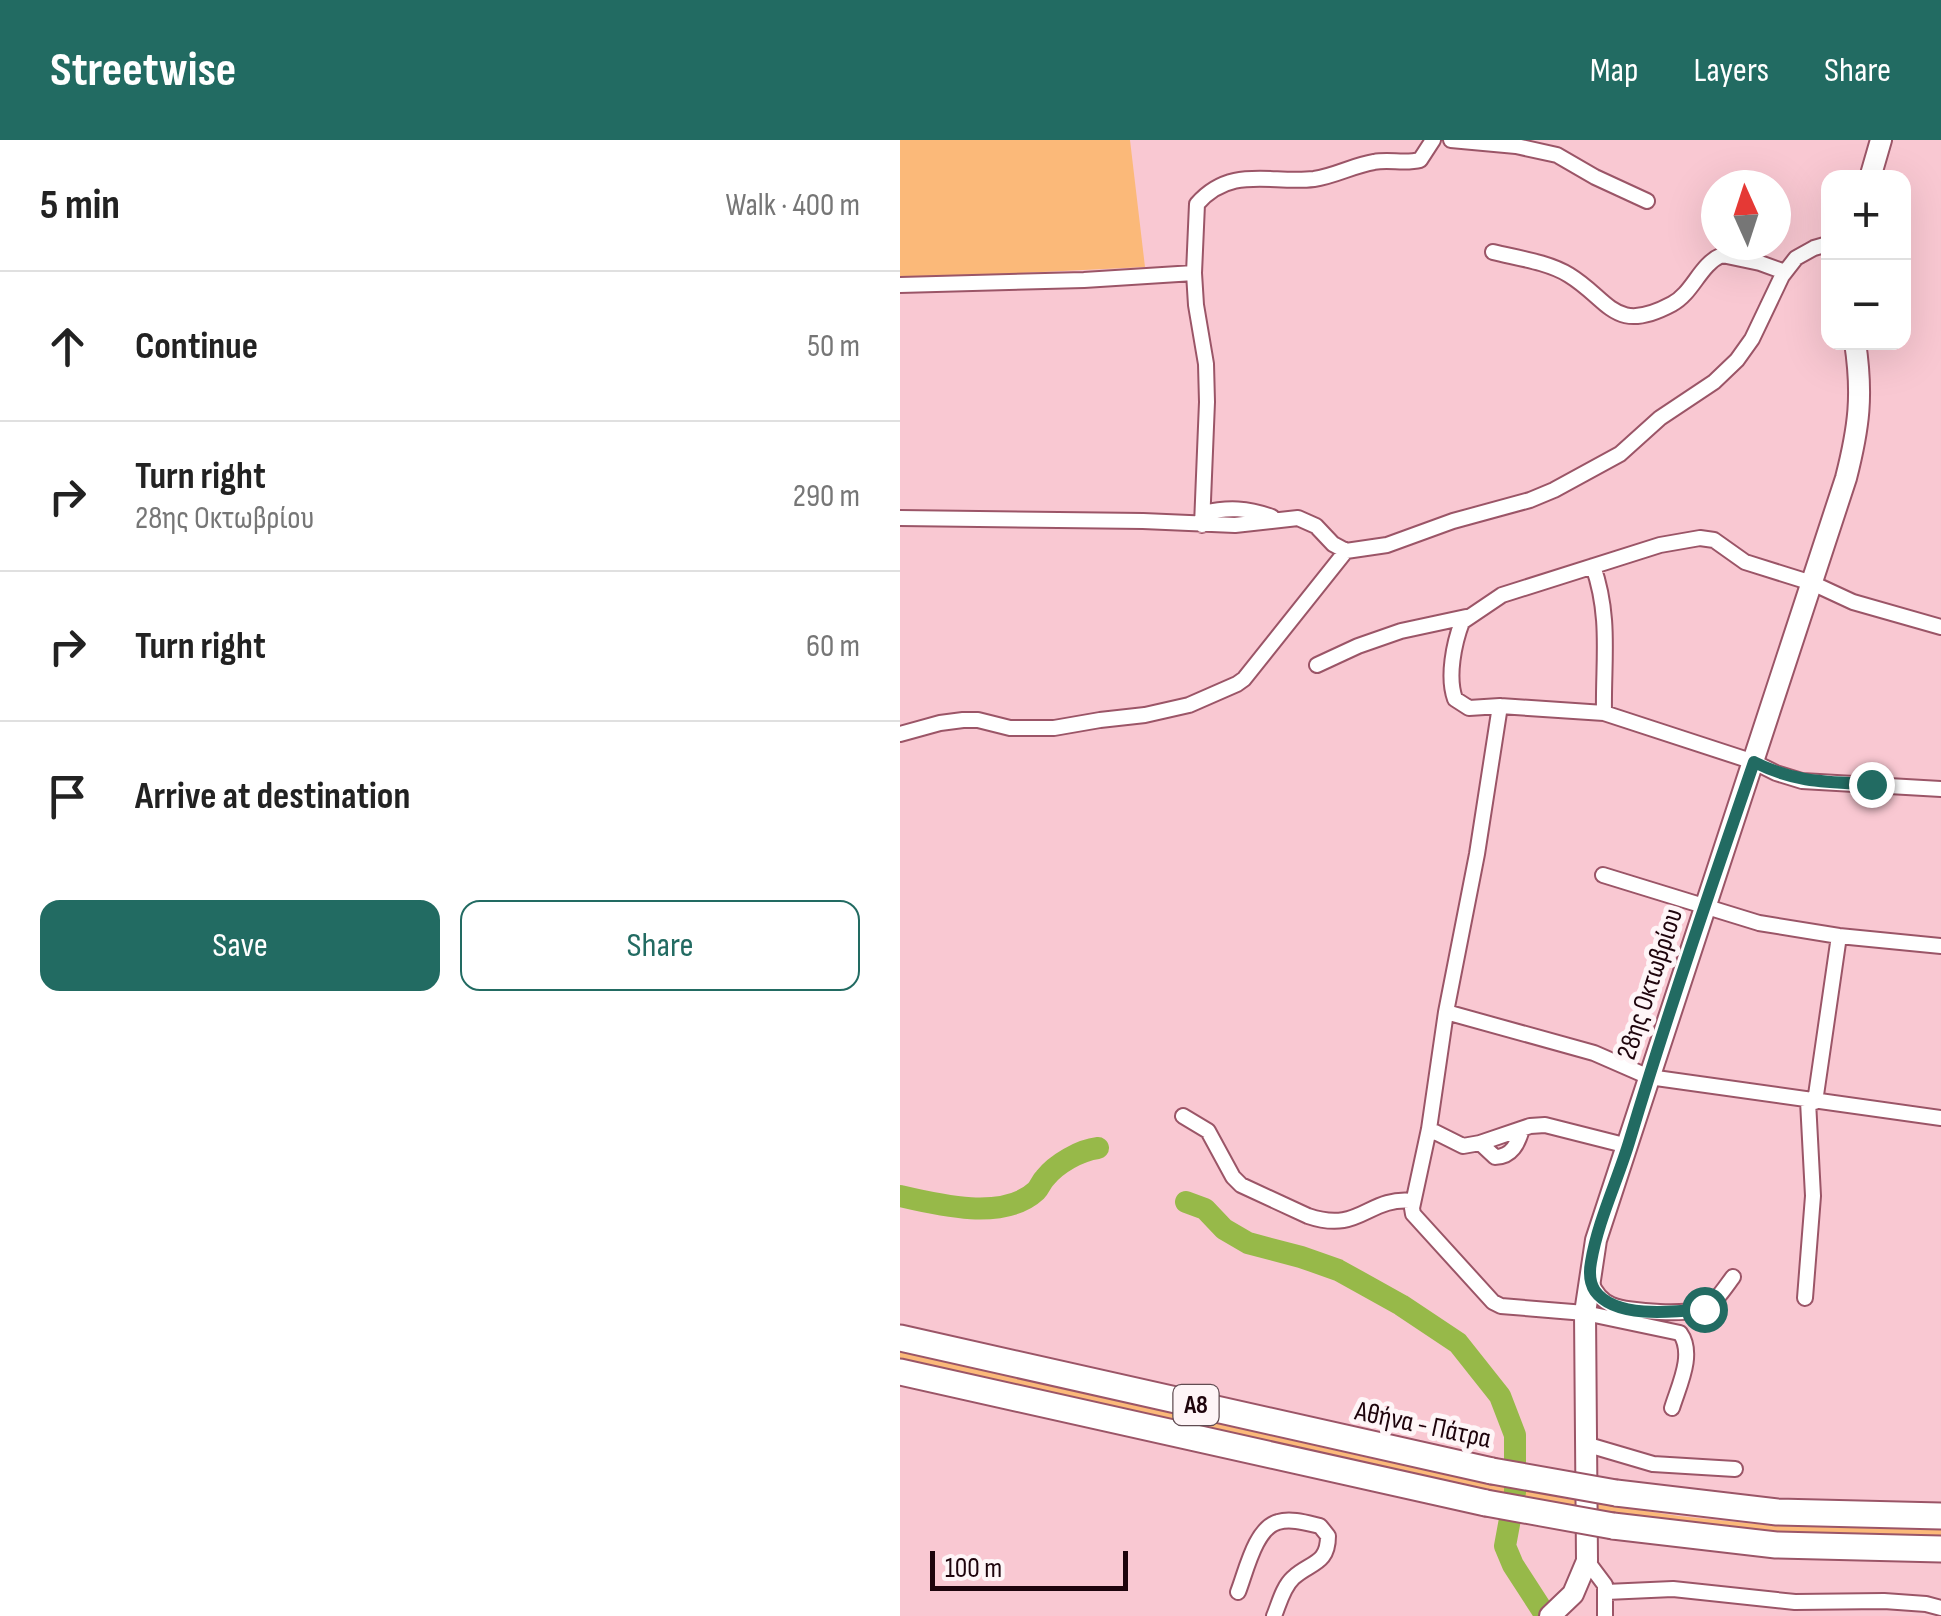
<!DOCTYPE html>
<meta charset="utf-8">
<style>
body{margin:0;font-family:"Sofia Sans Condensed",sans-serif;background:#f6f6f6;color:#222}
.controls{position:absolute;right:30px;top:30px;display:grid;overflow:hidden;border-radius:20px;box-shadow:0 10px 40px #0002}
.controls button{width:90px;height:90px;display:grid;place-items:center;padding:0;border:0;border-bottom:2px solid #e0e0e0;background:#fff;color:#222;font:50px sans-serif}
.compass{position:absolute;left:801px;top:30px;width:90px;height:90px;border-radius:50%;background:#fff;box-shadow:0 10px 40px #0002;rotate:357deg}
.scale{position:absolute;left:30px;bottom:25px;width:198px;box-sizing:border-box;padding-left:10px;border:5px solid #1e040c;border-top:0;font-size:28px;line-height:35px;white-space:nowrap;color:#1e040c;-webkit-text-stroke:8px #fef5f7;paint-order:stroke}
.stop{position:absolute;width:30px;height:30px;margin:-22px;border:8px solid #226b62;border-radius:50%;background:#fff}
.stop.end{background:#226b62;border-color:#fff;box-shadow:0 2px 10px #0008}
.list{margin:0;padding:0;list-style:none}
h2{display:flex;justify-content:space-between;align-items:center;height:130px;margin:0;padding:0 40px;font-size:42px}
h2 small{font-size:32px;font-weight:400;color:#767676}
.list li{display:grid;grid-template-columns:65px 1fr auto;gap:30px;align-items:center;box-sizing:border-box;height:150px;padding:0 40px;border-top:2px solid #e0e0e0}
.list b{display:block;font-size:38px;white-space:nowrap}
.list p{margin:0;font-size:32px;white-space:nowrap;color:#767676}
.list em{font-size:32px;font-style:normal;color:#767676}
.actions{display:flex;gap:20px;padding:30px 40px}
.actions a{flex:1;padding:22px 0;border:2px solid #226b62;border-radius:20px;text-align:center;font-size:35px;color:#226b62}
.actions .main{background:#226b62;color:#fff}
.icon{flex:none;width:55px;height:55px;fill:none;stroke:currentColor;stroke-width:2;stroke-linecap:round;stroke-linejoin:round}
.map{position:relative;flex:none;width:1041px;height:1476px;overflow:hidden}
header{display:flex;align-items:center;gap:60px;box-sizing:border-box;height:140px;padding:0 50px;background:#226b62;color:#fff}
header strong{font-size:48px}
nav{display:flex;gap:55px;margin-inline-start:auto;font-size:35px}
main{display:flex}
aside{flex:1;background:#fff}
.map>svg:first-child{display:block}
.green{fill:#fbb979}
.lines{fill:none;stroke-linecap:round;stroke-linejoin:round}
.river{stroke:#97b949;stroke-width:22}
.street-casing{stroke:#9b5567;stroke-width:18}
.secondary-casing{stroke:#9b5567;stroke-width:24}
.highway-casing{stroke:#9b5567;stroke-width:29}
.street{stroke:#fff;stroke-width:14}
.secondary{stroke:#fff;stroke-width:20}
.highway{stroke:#fff;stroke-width:25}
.highway-bridge-casing{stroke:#9b5567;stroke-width:29;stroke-linecap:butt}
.highway-bridge{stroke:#fff;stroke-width:25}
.route{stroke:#226b62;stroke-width:12}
.labels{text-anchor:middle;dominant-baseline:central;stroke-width:10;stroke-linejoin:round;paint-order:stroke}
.shield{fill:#fef5f7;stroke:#614c52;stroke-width:2.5}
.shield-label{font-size:25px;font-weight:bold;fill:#1e040c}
.street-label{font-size:28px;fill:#1e040c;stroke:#fef5f7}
</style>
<header>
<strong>Streetwise</strong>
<nav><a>Map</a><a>Layers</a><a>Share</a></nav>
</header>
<main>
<aside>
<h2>5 min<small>Walk · 400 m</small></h2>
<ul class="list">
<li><svg class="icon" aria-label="ahead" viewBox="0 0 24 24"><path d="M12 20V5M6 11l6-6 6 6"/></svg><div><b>Continue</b></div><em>50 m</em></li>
<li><svg class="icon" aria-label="right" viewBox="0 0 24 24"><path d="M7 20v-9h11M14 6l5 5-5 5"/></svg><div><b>Turn right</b><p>28ης Οκτωβρίου</p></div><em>290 m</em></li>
<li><svg class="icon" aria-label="right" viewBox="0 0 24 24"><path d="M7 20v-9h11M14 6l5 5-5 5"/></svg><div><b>Turn right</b></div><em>60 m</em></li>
<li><svg class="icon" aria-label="arrive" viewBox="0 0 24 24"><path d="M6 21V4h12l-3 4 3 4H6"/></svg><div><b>Arrive at destination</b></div></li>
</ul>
<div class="actions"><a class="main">Save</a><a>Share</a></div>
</aside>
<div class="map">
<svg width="1041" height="1476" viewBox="0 0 1041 1476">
<rect width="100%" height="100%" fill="#f9c8d2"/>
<path class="green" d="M0 0H230L245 127 0 139Z
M0 1212 478 1320 673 1360 779 1376 876 1386 1041 1390V1396L876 1393 746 1378 630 1360 0 1219Z"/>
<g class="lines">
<path class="river" d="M0 1056C38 1065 104 1081 136 1051 140 1047 141 1042 145 1038 156 1024 180 1010 198 1008
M286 1062 305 1069 324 1089 348 1103 401 1117 438 1130 501 1165 558 1203 600 1256 615 1295V1352L605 1406 613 1425 646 1476"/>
<g class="street-casing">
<path id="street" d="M551 0 616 6 657 15 695 37 747 61
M593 112C617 118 648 122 669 135 710 160 714 195 772 164 793 153 800 124 822 115L860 123 885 132
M0 145 184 140 294 133
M303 373C328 367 348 368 372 377
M0 378 243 381 335 385 398 378 416 386 433 404 446 411 487 405 553 381 630 360 654 350 720 314 760 278 814 242 837 220 852 199 882 136 896 118 914 108 928 104
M302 385 307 262 306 224 296 165 294 133 297 64C331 25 371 44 414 39 435 36 454 25 474 22 489 19 505 24 520 20L533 0
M693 426C711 477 703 521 704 573
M1041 487 953 462 912 443 845 422 814 400 800 398 760 405 602 455 562 482C554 503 547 537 555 559L569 568 600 566 704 573 854 622 876 633 902 641 1041 649
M417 525 458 506 501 491 566 477
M600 566 577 714 546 872 529 989 512 1068 513 1074 593 1162 601 1166 685 1173 780 1193C795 1214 779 1245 772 1268
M0 594 40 583 63 580H78L110 588H154L200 580 245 575 289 565 337 544 344 539 446 411
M703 735 859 783 939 796 1041 806
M546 872 694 913 749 937 1041 978
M915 962 939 796
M283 976 308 991 333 1037 341 1045 408 1076C461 1094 467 1056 513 1061
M529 989 563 1006 580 1003 630 986 645 985 728 1006
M580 1003 595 1017C612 1017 618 1003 622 989
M691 1142C695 1152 702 1161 712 1165 727 1172 793 1176 807 1167 817 1161 826 1146 833 1137
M905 1158 913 1056 908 961
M685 1304 753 1324 835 1329
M687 1421 705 1445V1476
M338 1452C346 1432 355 1388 378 1382 391 1378 407 1383 420 1386L428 1396C428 1425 410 1422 393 1438 383 1447 379 1464 374 1476
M706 1452 773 1449 895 1462 984 1461 1026 1464 1041 1468"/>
</g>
<g class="secondary-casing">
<path id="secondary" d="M970 38 981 0
M650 1476 673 1454 687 1421 685 1173 696 1100 946 338C959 287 963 255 955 202"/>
</g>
<g class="highway-casing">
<path id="highway" d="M0 1198 592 1331
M0 1232 586 1363
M716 1353 877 1372 1041 1376
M713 1386 876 1405 1041 1409"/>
</g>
<use href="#street" class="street"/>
<use href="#secondary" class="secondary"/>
<use href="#highway" class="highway"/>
<g class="highway-bridge-casing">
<path id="highway-bridge" d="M592 1331 716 1353
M586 1363 713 1386"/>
</g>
<use href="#highway-bridge" class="highway-bridge"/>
</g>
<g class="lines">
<path class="route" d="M804 1169C774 1172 715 1179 695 1151 689 1142 689 1133 691 1122 698 1080 718 1040 730 999 768 872 811 747 854 622 896 643 926 642 971 644"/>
</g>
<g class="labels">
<rect class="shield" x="273.5" y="1245" width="45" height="40" rx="8"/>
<g class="shield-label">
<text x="296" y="1265">Α8</text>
</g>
<g class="street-label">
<text transform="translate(750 844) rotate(-72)">28ης Οκτωβρίου</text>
<text transform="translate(523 1285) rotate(12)">Αθήνα - Πάτρα</text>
</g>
</g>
</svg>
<div class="controls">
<button>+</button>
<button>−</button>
</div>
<svg class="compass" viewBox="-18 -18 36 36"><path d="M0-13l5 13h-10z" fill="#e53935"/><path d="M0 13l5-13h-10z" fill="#767676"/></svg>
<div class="scale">100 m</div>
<div class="stop" style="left:804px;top:1169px"></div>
<div class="stop end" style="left:971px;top:644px"></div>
</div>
</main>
